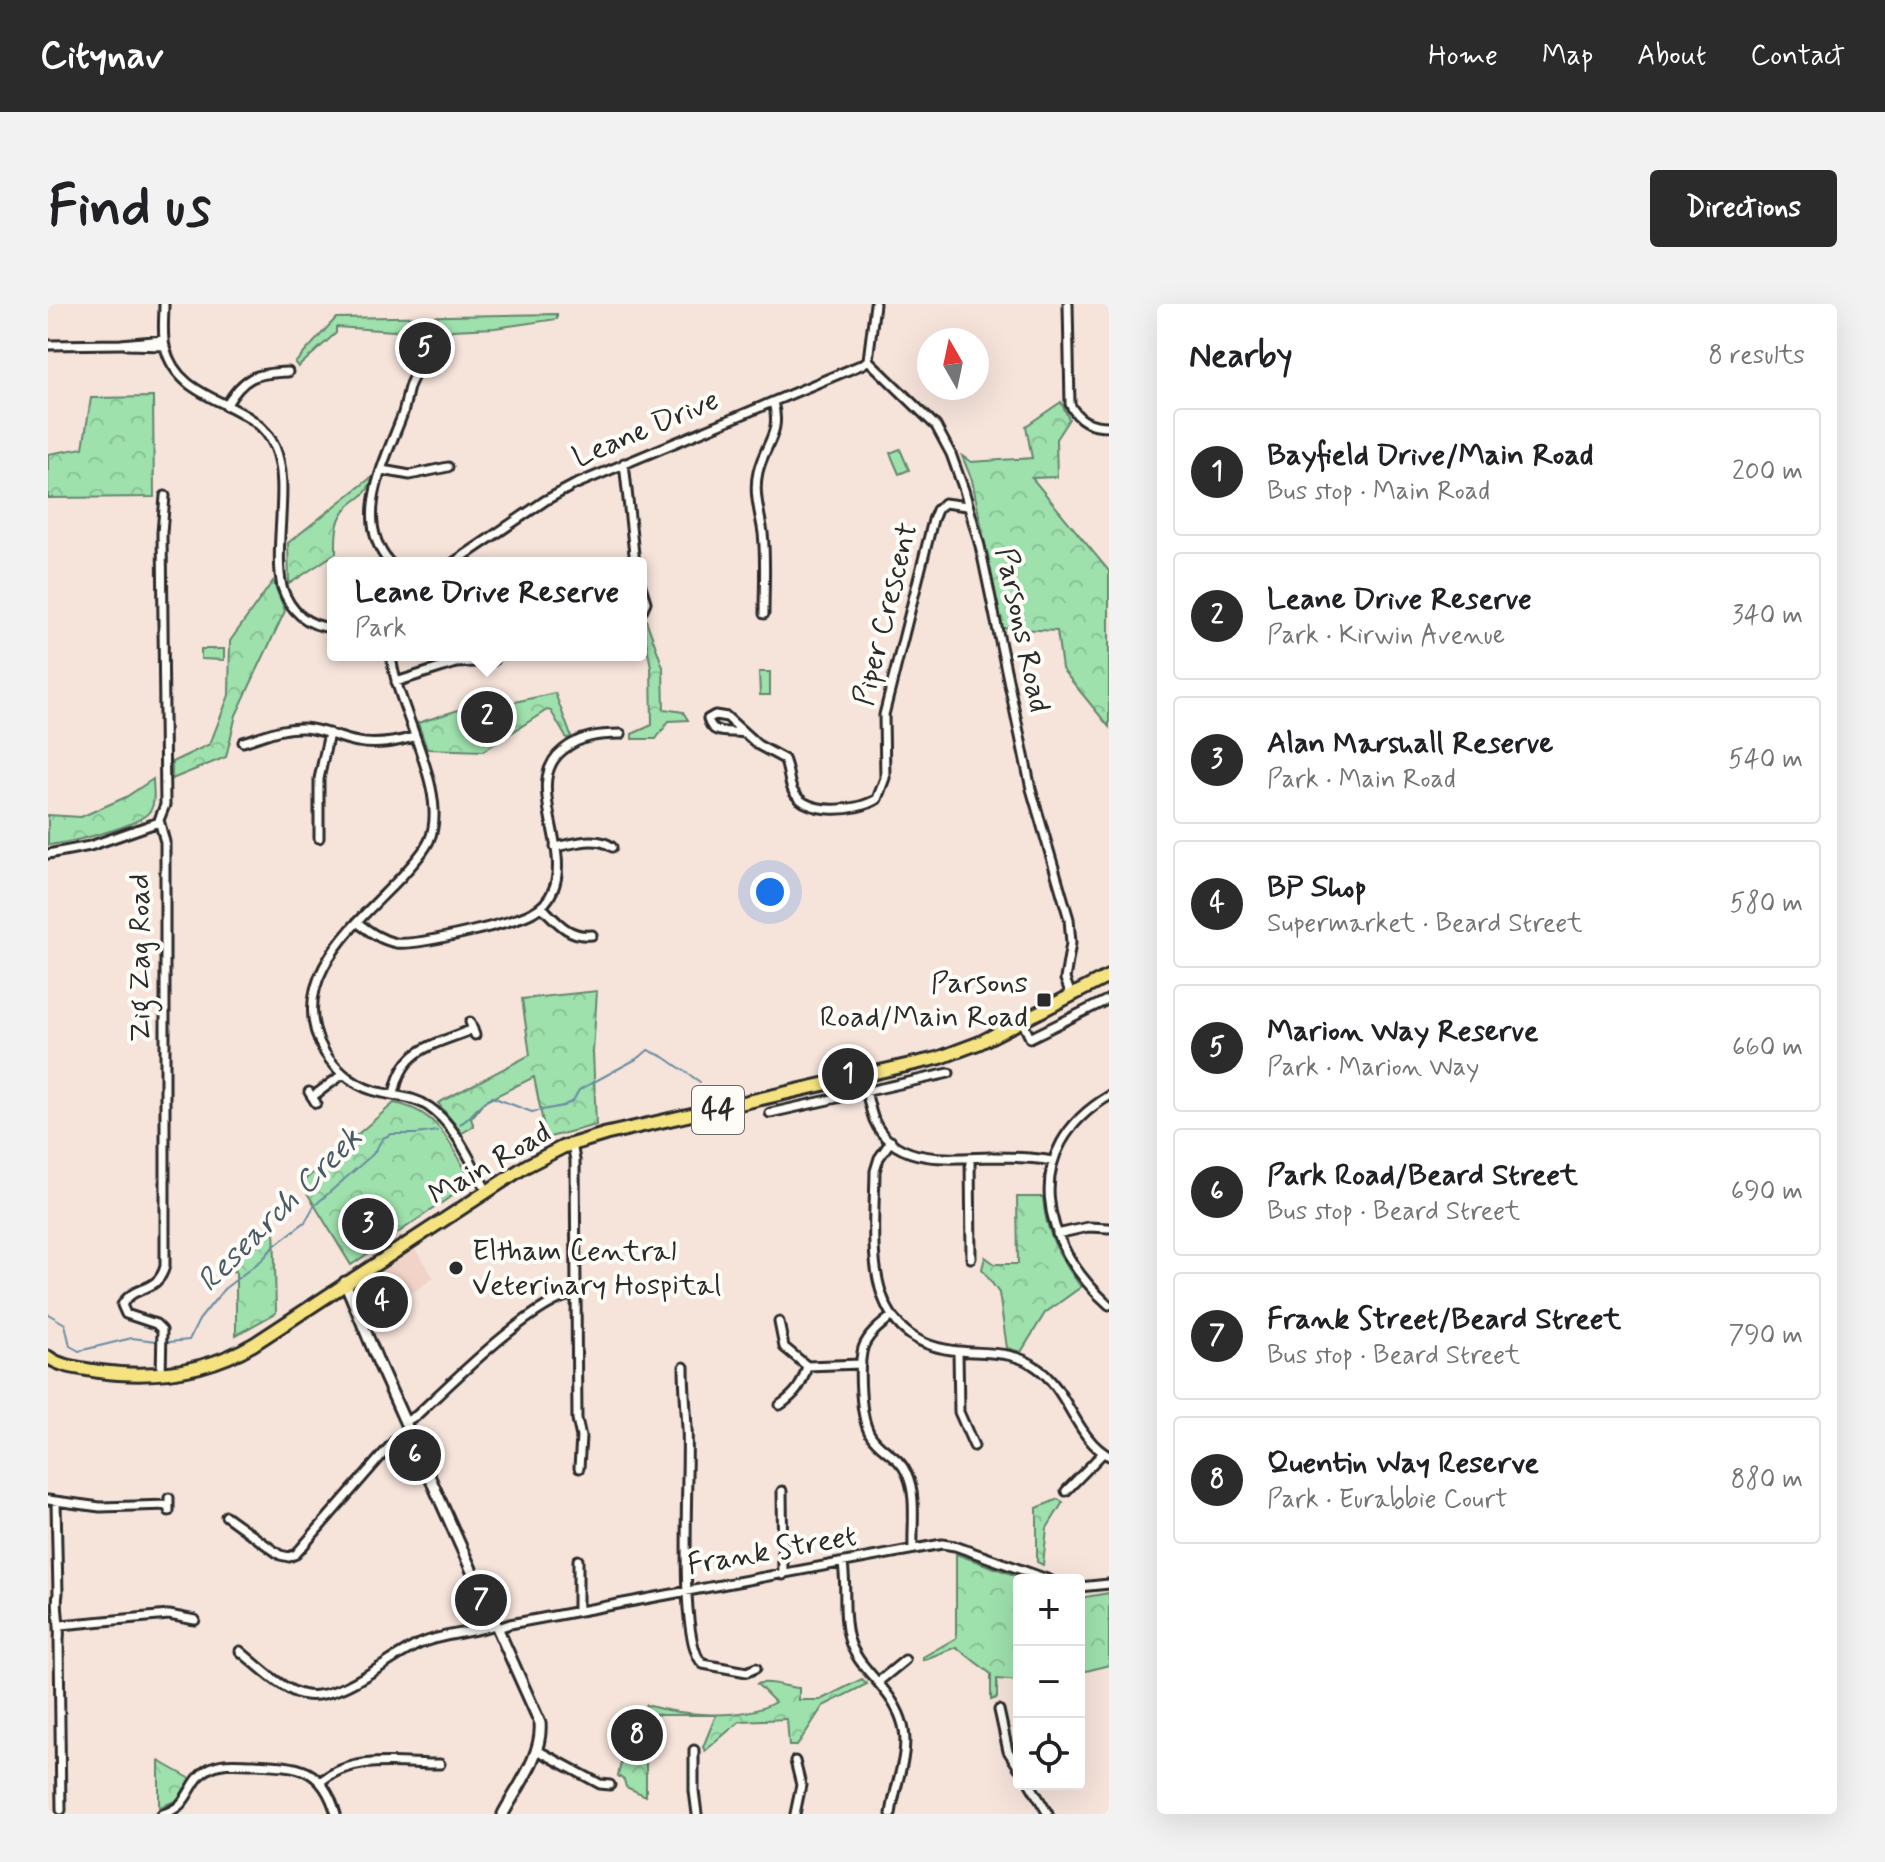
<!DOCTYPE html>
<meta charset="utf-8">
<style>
body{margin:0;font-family:Mynerve,sans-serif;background:#f2f2f2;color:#202124}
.controls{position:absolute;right:24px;bottom:24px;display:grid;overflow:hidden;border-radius:8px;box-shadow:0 8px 32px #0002}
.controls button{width:72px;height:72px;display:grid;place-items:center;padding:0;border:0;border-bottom:2px solid #e0e0e0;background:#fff;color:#202124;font:40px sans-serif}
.compass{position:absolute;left:869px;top:24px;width:72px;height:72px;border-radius:50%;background:#fff;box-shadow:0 8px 32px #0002;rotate:351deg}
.you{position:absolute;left:722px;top:588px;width:28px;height:28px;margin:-20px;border:6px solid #fff;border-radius:50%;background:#1a73e8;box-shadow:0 0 0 12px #1a73e833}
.badge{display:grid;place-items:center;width:52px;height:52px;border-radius:50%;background:#2b2b2b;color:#fff;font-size:26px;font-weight:700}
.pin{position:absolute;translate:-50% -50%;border:4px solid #fff;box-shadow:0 2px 8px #0006}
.popup{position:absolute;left:279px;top:253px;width:320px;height:104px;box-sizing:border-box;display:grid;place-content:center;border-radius:8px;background:#fff;filter:drop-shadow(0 2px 6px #0005);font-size:26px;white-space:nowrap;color:#757577}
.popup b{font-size:30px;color:#202124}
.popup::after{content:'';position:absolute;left:50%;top:100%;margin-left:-16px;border:16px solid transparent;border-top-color:#fff}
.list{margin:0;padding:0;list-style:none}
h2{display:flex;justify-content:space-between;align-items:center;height:104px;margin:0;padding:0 32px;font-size:34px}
h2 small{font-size:26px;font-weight:400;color:#757577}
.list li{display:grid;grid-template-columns:52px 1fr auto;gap:24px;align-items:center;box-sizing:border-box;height:128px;margin:0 16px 16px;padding:0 16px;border:2px solid #e0e0e0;border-radius:8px}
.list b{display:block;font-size:30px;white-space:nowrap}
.list p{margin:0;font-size:26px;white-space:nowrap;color:#757577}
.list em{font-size:26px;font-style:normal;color:#757577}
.icon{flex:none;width:44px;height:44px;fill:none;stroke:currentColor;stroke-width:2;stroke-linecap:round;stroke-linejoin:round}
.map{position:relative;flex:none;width:1061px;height:1510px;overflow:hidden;border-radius:8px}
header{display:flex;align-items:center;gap:48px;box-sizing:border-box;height:112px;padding:0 40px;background:#2b2b2b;color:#fff}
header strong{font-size:38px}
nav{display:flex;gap:44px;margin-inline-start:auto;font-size:28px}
.intro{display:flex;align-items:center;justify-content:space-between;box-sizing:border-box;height:192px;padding:0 48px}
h1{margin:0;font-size:56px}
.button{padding:20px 36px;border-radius:8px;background:#2b2b2b;color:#fff;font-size:28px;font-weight:700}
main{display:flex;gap:48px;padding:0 48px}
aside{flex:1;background:#fff;border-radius:8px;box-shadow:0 8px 32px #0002}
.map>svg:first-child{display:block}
.built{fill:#f1d3c8}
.grass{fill:#9ee1ad;stroke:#64866c;stroke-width:2}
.forest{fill:url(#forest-crowns);stroke:#64866c;stroke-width:2}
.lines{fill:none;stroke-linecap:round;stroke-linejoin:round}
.stream{stroke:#688ca2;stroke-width:2}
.street-casing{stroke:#2b2b2b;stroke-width:13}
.secondary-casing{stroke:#2b2b2b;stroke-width:15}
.primary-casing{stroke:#2b2b2b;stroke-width:17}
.street{stroke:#fdfcf7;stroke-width:7}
.secondary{stroke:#fdfcf7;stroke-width:9}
.primary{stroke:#f5e382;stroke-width:11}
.poi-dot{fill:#2b2b2b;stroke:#fdfcf7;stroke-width:3}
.labels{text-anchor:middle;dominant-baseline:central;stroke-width:8;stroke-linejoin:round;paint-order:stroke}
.shield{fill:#fdfcf7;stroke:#6a6a68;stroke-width:2}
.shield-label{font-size:28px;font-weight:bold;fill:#2b2b2b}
.street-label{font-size:30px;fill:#2b2b2b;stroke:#fdfcf7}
.poi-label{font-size:30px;fill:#2b2b2b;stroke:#fdfcf7;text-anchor:end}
.water-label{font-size:32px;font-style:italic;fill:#4a5b66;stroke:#fdfcf7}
</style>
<header>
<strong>Citynav</strong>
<nav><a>Home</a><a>Map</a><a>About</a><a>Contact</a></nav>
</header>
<div class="intro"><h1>Find us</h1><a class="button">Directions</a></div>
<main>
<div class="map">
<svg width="1061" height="1510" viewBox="0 0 1061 1510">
<defs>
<pattern id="forest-crowns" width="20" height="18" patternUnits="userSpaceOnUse" patternTransform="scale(2)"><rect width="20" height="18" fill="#9ee1ad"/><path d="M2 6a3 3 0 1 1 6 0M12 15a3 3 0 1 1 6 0" fill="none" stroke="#88c195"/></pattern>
</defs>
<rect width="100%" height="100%" fill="#f6e4db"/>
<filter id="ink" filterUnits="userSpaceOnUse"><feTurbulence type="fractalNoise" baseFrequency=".0125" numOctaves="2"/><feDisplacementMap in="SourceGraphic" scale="16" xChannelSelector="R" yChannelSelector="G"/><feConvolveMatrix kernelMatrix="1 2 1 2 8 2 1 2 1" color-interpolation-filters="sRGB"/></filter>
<g filter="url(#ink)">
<path class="built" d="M367 945 386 974 321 1017 307 984Z"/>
<path class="grass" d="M852 145 861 166 851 170 842 149Z
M153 345H176V356L153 355Z
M711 368H722V391H712Z"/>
<path class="forest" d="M509 10V15L447 24 404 26 380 58 367 56 360 28 288 23V29L250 63 247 59 288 14Z
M105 93 106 193 0 194V150L35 144 43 94Z
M1013 98 1021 115 1008 135 1009 173 984 174 1061 267V423L1014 365 1009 327 954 324 924 176 914 152 923 158 984 154 978 122Z
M325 172C317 197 311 190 297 206 287 218 288 234 288 249L241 280 240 239Z
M225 277 237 307 188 411 178 453 124 475V458L162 440 181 391 182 337Z
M594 316H598L615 363 616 405 635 408 640 416 621 417 608 435H584V430L604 421 603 363Z
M507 389 523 432 519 435 503 407 499 406 435 447 379 445 370 419 429 400H458Z
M105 475C105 484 108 499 102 507 91 523 20 539 0 541V511L33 513 78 493Z
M549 687 545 748 548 821 498 834 486 773 436 798 423 815 426 822 414 829 390 799 482 751 474 695Z
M346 799C392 807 403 842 424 878L303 961 253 879Z
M969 893H995C997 929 1012 954 1033 983L997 1009 973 1048 959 1044 951 989 934 965 937 953 947 960H970Z
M226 916 228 1009 188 1031V967L181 968 190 952Z
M1010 1195 1015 1198 999 1224 995 1261 989 1258V1204Z
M908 1250 980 1276H971V1377L949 1375V1394L943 1396V1370L908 1343 875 1356V1353L908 1334Z
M1061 1289V1361L1031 1369V1294Z
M814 1375 819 1380 775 1402 749 1442H741L739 1415 692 1417 657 1447 655 1443 668 1411H598V1492L578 1483 576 1476 570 1472 582 1420 598 1401C631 1411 696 1417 727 1398L709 1380C721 1376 737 1383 751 1384V1396H772Z
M111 1457 143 1475 129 1496 111 1504Z"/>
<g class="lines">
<path class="stream" d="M412 820C425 814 430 798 444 793L484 808 515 802 525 797 531 786 592 753 600 746 616 753 652 778
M0 1010 17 1020 22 1042 31 1047 84 1034 108 1037
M121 1038 141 1036 151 1016 176 985 215 955 226 942 257 918 266 902 325 850 335 834 344 830H368L389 827"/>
<g class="street-casing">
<path id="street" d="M116 0C116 14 114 29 117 43 132 103 205 93 227 143 243 180 225 241 234 283 242 307 259 322 285 324
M1020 0 1022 100C1030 117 1043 122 1061 122
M0 41 73 40 116 36
M79 41 117 42
M820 56 888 122 903 150 916 186 932 242 983 485 1021 615 1023 639 1017 675 1023 691
M820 56 827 0
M178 102C195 73 207 69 240 68
M576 159 587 259
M334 166 362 171 400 163
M342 259C304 216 337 157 354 112 360 95 358 79 371 66
M405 259 498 196 526 181 815 60 820 56
M593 282 598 298 593 309
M716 310C716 283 718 255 715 229 712 209 705 189 710 168 717 139 734 130 725 98
M343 351C348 404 403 489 381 537 375 550 364 560 355 571 311 618 234 676 277 749 290 769 311 785 335 789 351 793 367 793 381 803 408 821 423 859 439 887
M348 378 408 359 445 357
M695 429C681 426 665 433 660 415L667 411 679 413 710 441 736 455C741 466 740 477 745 487 758 512 809 508 829 495L837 474 836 411 885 216 889 206 896 199 919 202
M195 438C215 432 233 423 256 424 275 425 291 435 310 438 329 442 348 438 366 433
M271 534V475L281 429
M507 543C525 540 549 531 564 543
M0 550 42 542 111 518
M494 603C509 618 521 634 544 631
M310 619C322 628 333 636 348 639 369 642 466 619 485 608 495 603 501 596 505 586 524 543 474 478 515 446 532 432 551 430 573 430
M974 717 982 734 1061 695
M422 718 427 731
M815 773C818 787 821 802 826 816 846 862 901 854 942 853 963 853 983 853 1004 857
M261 788 268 799
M346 791C354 743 385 742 425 725
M1061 792C971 845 992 940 1061 1001
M264 793 295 770
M722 809 901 769
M843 837 831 854 827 867C826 939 811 1039 911 1047 938 1050 965 1046 988 1063 1021 1086 1028 1135 1061 1152
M524 840 527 856 529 1115 533 1133 531 1164
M922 854 923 954
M1009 930 1040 923 1061 924
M844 1012C833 1021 820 1030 815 1044 810 1063 812 1113 822 1130 831 1146 851 1151 859 1170 869 1192 864 1221 865 1244
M731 1018 736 1043 759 1062 813 1060
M910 1047 911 1108 926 1142
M636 1063C636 1083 638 1103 639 1124 642 1165 628 1338 655 1360L699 1368 708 1364
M113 1070 114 1026 108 1020 78 1010 74 1001C85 980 110 990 117 962V538L111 516 117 501 114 229 117 192
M732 1101C748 1090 754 1081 759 1062
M357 1118 369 1111C401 1081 488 994 528 990
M734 1187 735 1271
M1018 1187 1055 1149
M121 1194V1207
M0 1196 52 1203 121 1201
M8 1198 10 1289C7 1305 13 1319 11 1336L13 1506
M178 1212 232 1251 241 1253 248 1250 348 1135 361 1128
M530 1256V1307
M795 1260C799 1285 794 1311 801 1335 807 1356 823 1369 836 1386 874 1432 850 1461 843 1510
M1031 1283 1061 1280
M13 1321 121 1311 147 1316
M450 1324 462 1320 894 1240 907 1242 1002 1276
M192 1347C209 1361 227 1379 247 1388 284 1405 338 1355 371 1340 395 1329 424 1330 449 1320
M830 1378 857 1356
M951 1406 960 1447 971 1464
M489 1446 552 1480 562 1481
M646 1446V1487L649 1510
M272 1478C305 1450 352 1460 392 1460
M982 1480 1000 1510
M114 1510C144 1503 139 1476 162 1464 176 1457 191 1460 206 1460 250 1462 274 1462 288 1510
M747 1510 753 1481 747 1457"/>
</g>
<g class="secondary-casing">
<path id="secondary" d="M297 978 331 1060 492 1419C495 1450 469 1484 455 1510"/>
</g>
<g class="primary-casing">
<path id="primary" d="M0 1053C13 1063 32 1064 48 1067 104 1075 157 1069 206 1040L478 862 515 843 558 830 891 754 931 739 1061 672"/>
</g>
<use href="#street" class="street"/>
<use href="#secondary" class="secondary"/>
<use href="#primary" class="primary"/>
</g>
</g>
<g class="poi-dot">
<rect x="988" y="688" width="16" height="16" rx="4"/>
<circle cx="408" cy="964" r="8"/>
</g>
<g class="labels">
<rect class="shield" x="644" y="782" width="52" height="48" rx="6"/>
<g class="shield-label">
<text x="670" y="806">44</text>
</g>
<g class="street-label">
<text transform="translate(598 125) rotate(-23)">Leane Drive</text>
<text transform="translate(838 310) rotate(-76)">Piper Crescent</text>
<text transform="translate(974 326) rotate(78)">Parsons Road</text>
<text transform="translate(92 654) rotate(-90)">Zig Zag Road</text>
<text transform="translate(442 860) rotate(-30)">Main Road</text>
<text transform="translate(724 1247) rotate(-10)">Frank Street</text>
</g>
<g class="poi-label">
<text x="980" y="679">Parsons<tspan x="980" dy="34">Road/Main Road</tspan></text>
<text x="424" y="947" text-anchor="start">Eltham Central<tspan x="424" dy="34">Veterinary Hospital</tspan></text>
</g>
<g class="water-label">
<text transform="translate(232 906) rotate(-45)">Research Creek</text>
</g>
</g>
</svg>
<div class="controls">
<button>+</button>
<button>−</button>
<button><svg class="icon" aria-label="locate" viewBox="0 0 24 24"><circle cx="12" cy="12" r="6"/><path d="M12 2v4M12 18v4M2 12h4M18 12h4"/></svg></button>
</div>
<svg class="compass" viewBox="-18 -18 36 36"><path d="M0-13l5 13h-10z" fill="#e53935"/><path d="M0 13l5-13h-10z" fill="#757577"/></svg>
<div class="you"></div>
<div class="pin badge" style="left:800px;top:770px">1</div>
<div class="pin badge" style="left:439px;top:413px">2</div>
<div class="popup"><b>Leane Drive Reserve</b>Park</div>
<div class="pin badge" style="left:320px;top:920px">3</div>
<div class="pin badge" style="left:334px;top:998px">4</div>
<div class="pin badge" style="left:377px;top:44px">5</div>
<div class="pin badge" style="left:367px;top:1151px">6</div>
<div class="pin badge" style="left:433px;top:1296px">7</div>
<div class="pin badge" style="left:589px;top:1431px">8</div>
</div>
<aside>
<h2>Nearby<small>8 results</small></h2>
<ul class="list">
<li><span class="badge">1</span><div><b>Bayfield Drive/Main Road</b><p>Bus stop · Main Road</p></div><em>200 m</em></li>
<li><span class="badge">2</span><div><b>Leane Drive Reserve</b><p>Park · Kirwin Avenue</p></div><em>340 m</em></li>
<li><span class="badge">3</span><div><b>Alan Marshall Reserve</b><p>Park · Main Road</p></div><em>540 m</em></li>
<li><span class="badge">4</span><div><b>BP Shop</b><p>Supermarket · Beard Street</p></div><em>580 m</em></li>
<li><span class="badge">5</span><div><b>Marion Way Reserve</b><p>Park · Marion Way</p></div><em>660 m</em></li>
<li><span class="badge">6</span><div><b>Park Road/Beard Street</b><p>Bus stop · Beard Street</p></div><em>690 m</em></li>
<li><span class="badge">7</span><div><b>Frank Street/Beard Street</b><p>Bus stop · Beard Street</p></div><em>790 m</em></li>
<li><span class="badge">8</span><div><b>Quentin Way Reserve</b><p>Park · Eurabbie Court</p></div><em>880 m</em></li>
</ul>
</aside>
</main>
